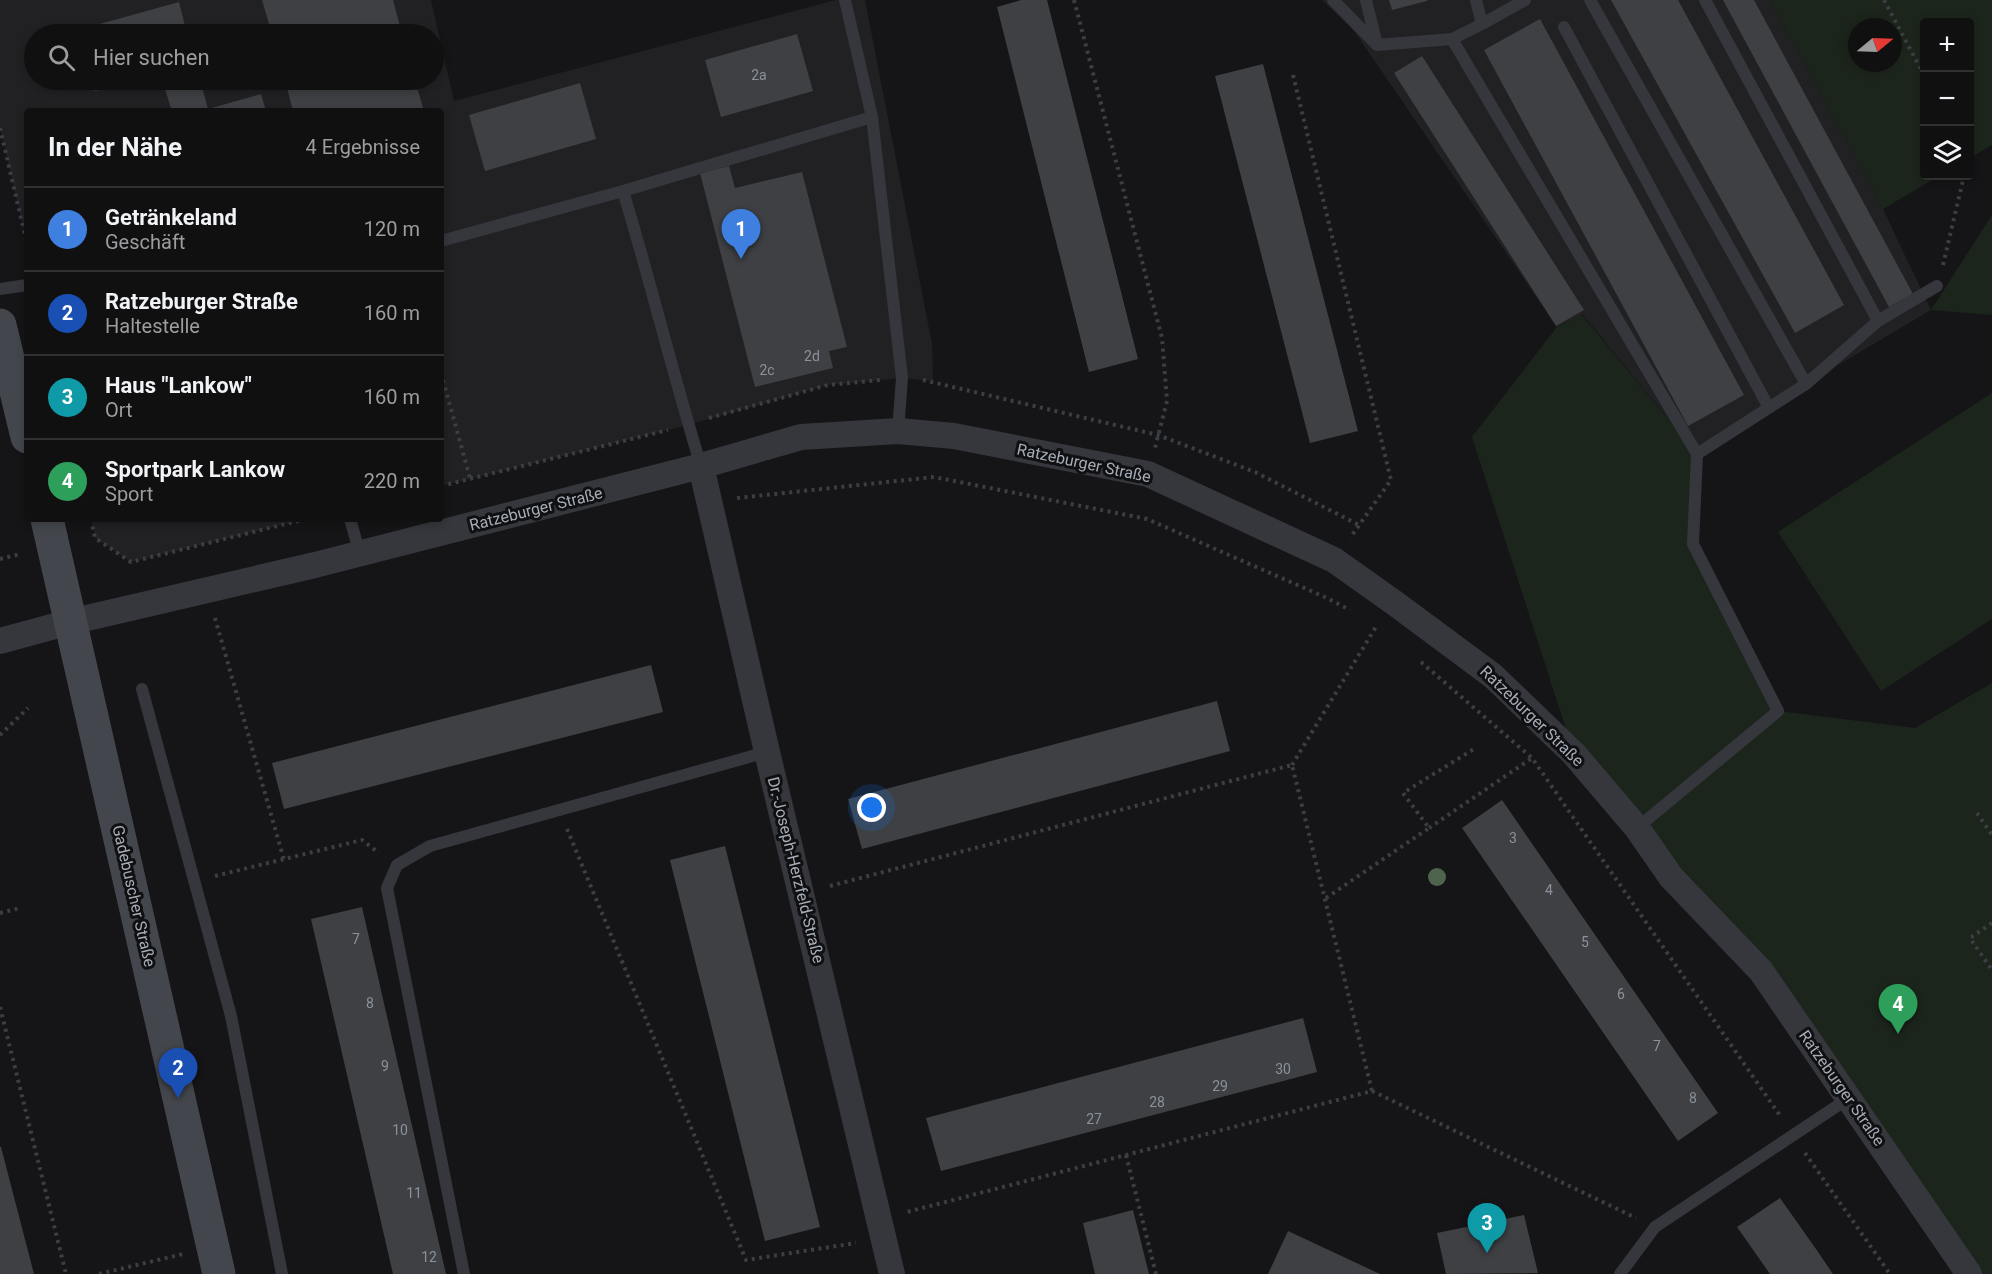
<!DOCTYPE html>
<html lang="de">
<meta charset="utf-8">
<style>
body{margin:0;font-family:Roboto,sans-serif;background:#1e1e1f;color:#f1f3f6}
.controls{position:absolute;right:18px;top:18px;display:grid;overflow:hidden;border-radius:6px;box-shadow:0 3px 9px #0003}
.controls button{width:54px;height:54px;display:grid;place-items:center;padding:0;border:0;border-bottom:2px solid #303031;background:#101011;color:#f1f3f6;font:30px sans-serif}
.compass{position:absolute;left:1848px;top:18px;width:54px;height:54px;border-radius:50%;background:#101011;box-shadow:0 3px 9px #0003;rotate:71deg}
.you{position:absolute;left:872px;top:808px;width:21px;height:21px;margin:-15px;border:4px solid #fff;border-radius:50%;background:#1a73e8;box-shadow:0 0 0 9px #1a73e833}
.badge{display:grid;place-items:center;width:39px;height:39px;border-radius:50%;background:#ea580c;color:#fff;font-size:20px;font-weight:700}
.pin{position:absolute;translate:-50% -50px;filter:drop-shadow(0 2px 3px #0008)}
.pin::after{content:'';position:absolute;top:32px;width:21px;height:18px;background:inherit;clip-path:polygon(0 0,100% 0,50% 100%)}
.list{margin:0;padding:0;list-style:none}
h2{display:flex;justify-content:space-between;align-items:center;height:78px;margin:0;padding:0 24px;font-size:26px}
h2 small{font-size:20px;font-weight:400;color:#9c9d9f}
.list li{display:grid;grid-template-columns:39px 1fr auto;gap:18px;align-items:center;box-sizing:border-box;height:84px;padding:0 24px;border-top:2px solid #303031}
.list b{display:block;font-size:22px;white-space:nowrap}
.list p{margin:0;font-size:20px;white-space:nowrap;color:#9c9d9f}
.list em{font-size:20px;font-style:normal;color:#9c9d9f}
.icon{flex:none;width:33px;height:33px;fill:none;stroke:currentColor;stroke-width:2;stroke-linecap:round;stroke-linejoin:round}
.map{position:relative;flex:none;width:1992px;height:1274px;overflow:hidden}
.search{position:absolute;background:#101011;box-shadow:0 3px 9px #0003;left:24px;top:24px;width:420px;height:66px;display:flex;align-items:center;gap:15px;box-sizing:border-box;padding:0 21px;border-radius:33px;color:#9c9d9f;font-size:22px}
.panel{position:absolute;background:#101011;box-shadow:0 3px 9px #0003;left:24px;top:108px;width:420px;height:414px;border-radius:6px}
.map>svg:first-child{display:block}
.built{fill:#212124;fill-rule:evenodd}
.green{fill:#1c251c;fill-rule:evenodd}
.building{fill:#3e4044}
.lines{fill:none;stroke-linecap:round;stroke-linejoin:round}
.path{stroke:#3b3e43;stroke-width:4;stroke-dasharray:3 4.5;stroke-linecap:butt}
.lane{stroke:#35373c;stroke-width:12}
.street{stroke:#35373c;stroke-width:26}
.secondary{stroke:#43464c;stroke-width:33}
.tree{fill:#4e644d}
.labels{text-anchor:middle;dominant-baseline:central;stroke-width:6;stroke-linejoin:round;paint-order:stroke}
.number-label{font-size:14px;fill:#8b929b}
.street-label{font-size:16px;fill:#a5adb8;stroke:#101012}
</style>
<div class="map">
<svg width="1992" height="1274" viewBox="0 0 1992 1274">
<rect width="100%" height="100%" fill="#151517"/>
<path class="built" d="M0 0H431L454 101 836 0H865L932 344 933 381 902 378 828 385 688 425 441 486V111H27V244L0 128ZM34 34H434V80H34Z
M1322 0H1770L1883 209 1931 310 1806 384 1697 454 1583 315 1557 327 1354 31Z
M91 519H306L131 562 95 538Z"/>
<path class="green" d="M1770 0H1992V145L1970 158V22H1924V176H1939L1883 209ZM1857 27H1893V63H1857Z
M1992 215V315L1931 310Z
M1582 315 1697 454 1693 545 1778 711 1915 728 1992 683V1274H1969L1849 1098 1574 754 1472 437 1557 327Z
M1992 393V619L1881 691 1778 532Z"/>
<path class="building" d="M262 0H393L402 34H272Z
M1021 0H1047L1138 359 1089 372 997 7Z
M1389 0H1427V1L1392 10Z
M1611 0H1678L1844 305 1795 333Z
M1723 0H1754L1913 294 1889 307Z
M179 2 187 34H79L78 30Z
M1540 19 1744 395 1688 426 1484 50Z
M797 34 813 91 721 117 705 60Z
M1422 56 1584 310 1556 326 1394 73Z
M1263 64 1358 431 1310 443 1215 76Z
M92 80H133L95 91Z
M162 80H200L208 109 261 94 266 111H172Z
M285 80H415L424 111H293Z
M580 83 596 139 485 171 469 115Z
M729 166 735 188 802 172 847 347 829 351 833 368 755 387 700 173Z
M651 665 663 712 284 809 272 763Z
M1217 701 1230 751 862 849 848 799Z
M1502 800 1718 1113 1678 1141 1462 828Z
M725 846 820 1227 765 1241 670 860Z
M362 907 391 1034 446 1274H393L311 919Z
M1303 1018 1317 1072 941 1171 926 1118Z
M0 1147H1L34 1274H0Z
M1780 1198 1816 1249 1833 1274H1770L1737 1227Z
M1133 1210 1149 1274H1095L1083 1223Z
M1524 1215 1538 1273 1446 1274 1437 1233Z
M1288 1231 1380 1274H1268Z"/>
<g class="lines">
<path class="path" d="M1074 0 1162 338 1167 401 1155 448
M1884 0 1924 75
M1293 75 1391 480 1350 538
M0 128 27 244
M1943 265 1964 176
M441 373 470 478
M923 380 1158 435 1255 472 1359 525
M709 418 828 385 880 380
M441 486 668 430
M737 498 934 477 1147 519 1327 598 1350 610
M91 519 95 538 131 562 306 519
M0 559 21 554
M215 618 284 860
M1421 662 1532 758 1781 1117
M0 735 28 708
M1292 765 1377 625
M1977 813 1992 835
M1429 828 1532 758
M567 829 746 1260 856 1243
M215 876 362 840 379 853
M830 886 1292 765 1372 1091 907 1212
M1326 898 1429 828 1403 793 1474 749
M0 913 20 908
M1992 923 1970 938 1992 970
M0 1007 66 1274
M1372 1091 1636 1218
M1805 1153 1890 1274
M1126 1155 1156 1274
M99 1274 183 1254"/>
<path class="lane" d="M845 0 872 117 902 378 898 431
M1333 0 1377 45 1366 0
M1476 0 1482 24
M1590 0 1806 384
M1705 0 1878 321
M1564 27 1769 408
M1452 39 1697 454 1806 384 1878 321 1937 286
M1377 45 1452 39 1482 24 1525 0
M441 241 623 191
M0 289 27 285
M701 466C673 375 651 283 623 191L872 117
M350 519 360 554
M142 689 231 1016 282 1274
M1637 828 1778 711 1693 544 1697 454
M464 1274 387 888 397 865 430 846 767 752
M1620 1274 1655 1227 1849 1098"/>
<path class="street" d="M701 466 767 752 892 1274
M0 641 70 622 315 565 701 466 801 437 898 431 954 436 1148 474 1334 560 1396 604 1493 676 1574 754 1637 828 1671 877 1761 971 1969 1274"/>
<path class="secondary" d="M0 325 27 437
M47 519 219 1274"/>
</g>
<circle class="tree" cx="1437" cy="877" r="9"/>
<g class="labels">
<g class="number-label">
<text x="759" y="75">2a</text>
<text x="812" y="356">2d</text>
<text x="767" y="370">2c</text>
<text x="1513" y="838">3</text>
<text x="1549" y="890">4</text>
<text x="356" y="939">7</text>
<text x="1585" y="942">5</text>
<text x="1621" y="994">6</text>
<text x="370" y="1003">8</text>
<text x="1657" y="1046">7</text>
<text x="385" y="1066">9</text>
<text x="1283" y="1069">30</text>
<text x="1220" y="1086">29</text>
<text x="1693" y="1098">8</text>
<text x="1157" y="1102">28</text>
<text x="1094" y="1119">27</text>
<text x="400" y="1130">10</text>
<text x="414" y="1193">11</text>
<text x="429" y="1257">12</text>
</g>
<g class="street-label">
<text transform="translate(1084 463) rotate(12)">Ratzeburger Straße</text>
<text transform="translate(536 509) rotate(-14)">Ratzeburger Straße</text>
<text transform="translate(1532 716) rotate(44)">Ratzeburger Straße</text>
<text transform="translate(796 870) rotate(76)">Dr.-Joseph-Herzfeld-Straße</text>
<text transform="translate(134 896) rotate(77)">Gadebuscher Straße</text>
<text transform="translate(1842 1088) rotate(55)">Ratzeburger Straße</text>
</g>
</g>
</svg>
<div class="controls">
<button>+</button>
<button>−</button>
<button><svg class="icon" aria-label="layers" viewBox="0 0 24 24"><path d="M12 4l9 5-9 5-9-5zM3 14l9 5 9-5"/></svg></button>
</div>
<svg class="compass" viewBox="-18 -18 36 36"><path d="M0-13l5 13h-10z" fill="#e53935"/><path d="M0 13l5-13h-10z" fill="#9c9d9f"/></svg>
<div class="you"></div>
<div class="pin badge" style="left:741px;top:259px;background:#3f7fe0">1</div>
<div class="pin badge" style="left:178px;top:1098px;background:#1a4fb4">2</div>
<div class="pin badge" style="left:1487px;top:1253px;background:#0f9aa8">3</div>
<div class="pin badge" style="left:1898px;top:1034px;background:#2e9e5b">4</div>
<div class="search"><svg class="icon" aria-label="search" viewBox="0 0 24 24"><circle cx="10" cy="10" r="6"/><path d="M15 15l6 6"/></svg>Hier suchen</div>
<section class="panel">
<h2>In der Nähe<small>4 Ergebnisse</small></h2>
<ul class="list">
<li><span class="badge" style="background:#3f7fe0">1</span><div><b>Getränkeland</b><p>Geschäft</p></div><em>120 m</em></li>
<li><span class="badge" style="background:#1a4fb4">2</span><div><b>Ratzeburger Straße</b><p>Haltestelle</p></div><em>160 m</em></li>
<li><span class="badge" style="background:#0f9aa8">3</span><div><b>Haus &quot;Lankow&quot;</b><p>Ort</p></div><em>160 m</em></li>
<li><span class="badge" style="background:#2e9e5b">4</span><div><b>Sportpark Lankow</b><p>Sport</p></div><em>220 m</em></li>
</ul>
</section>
</div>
